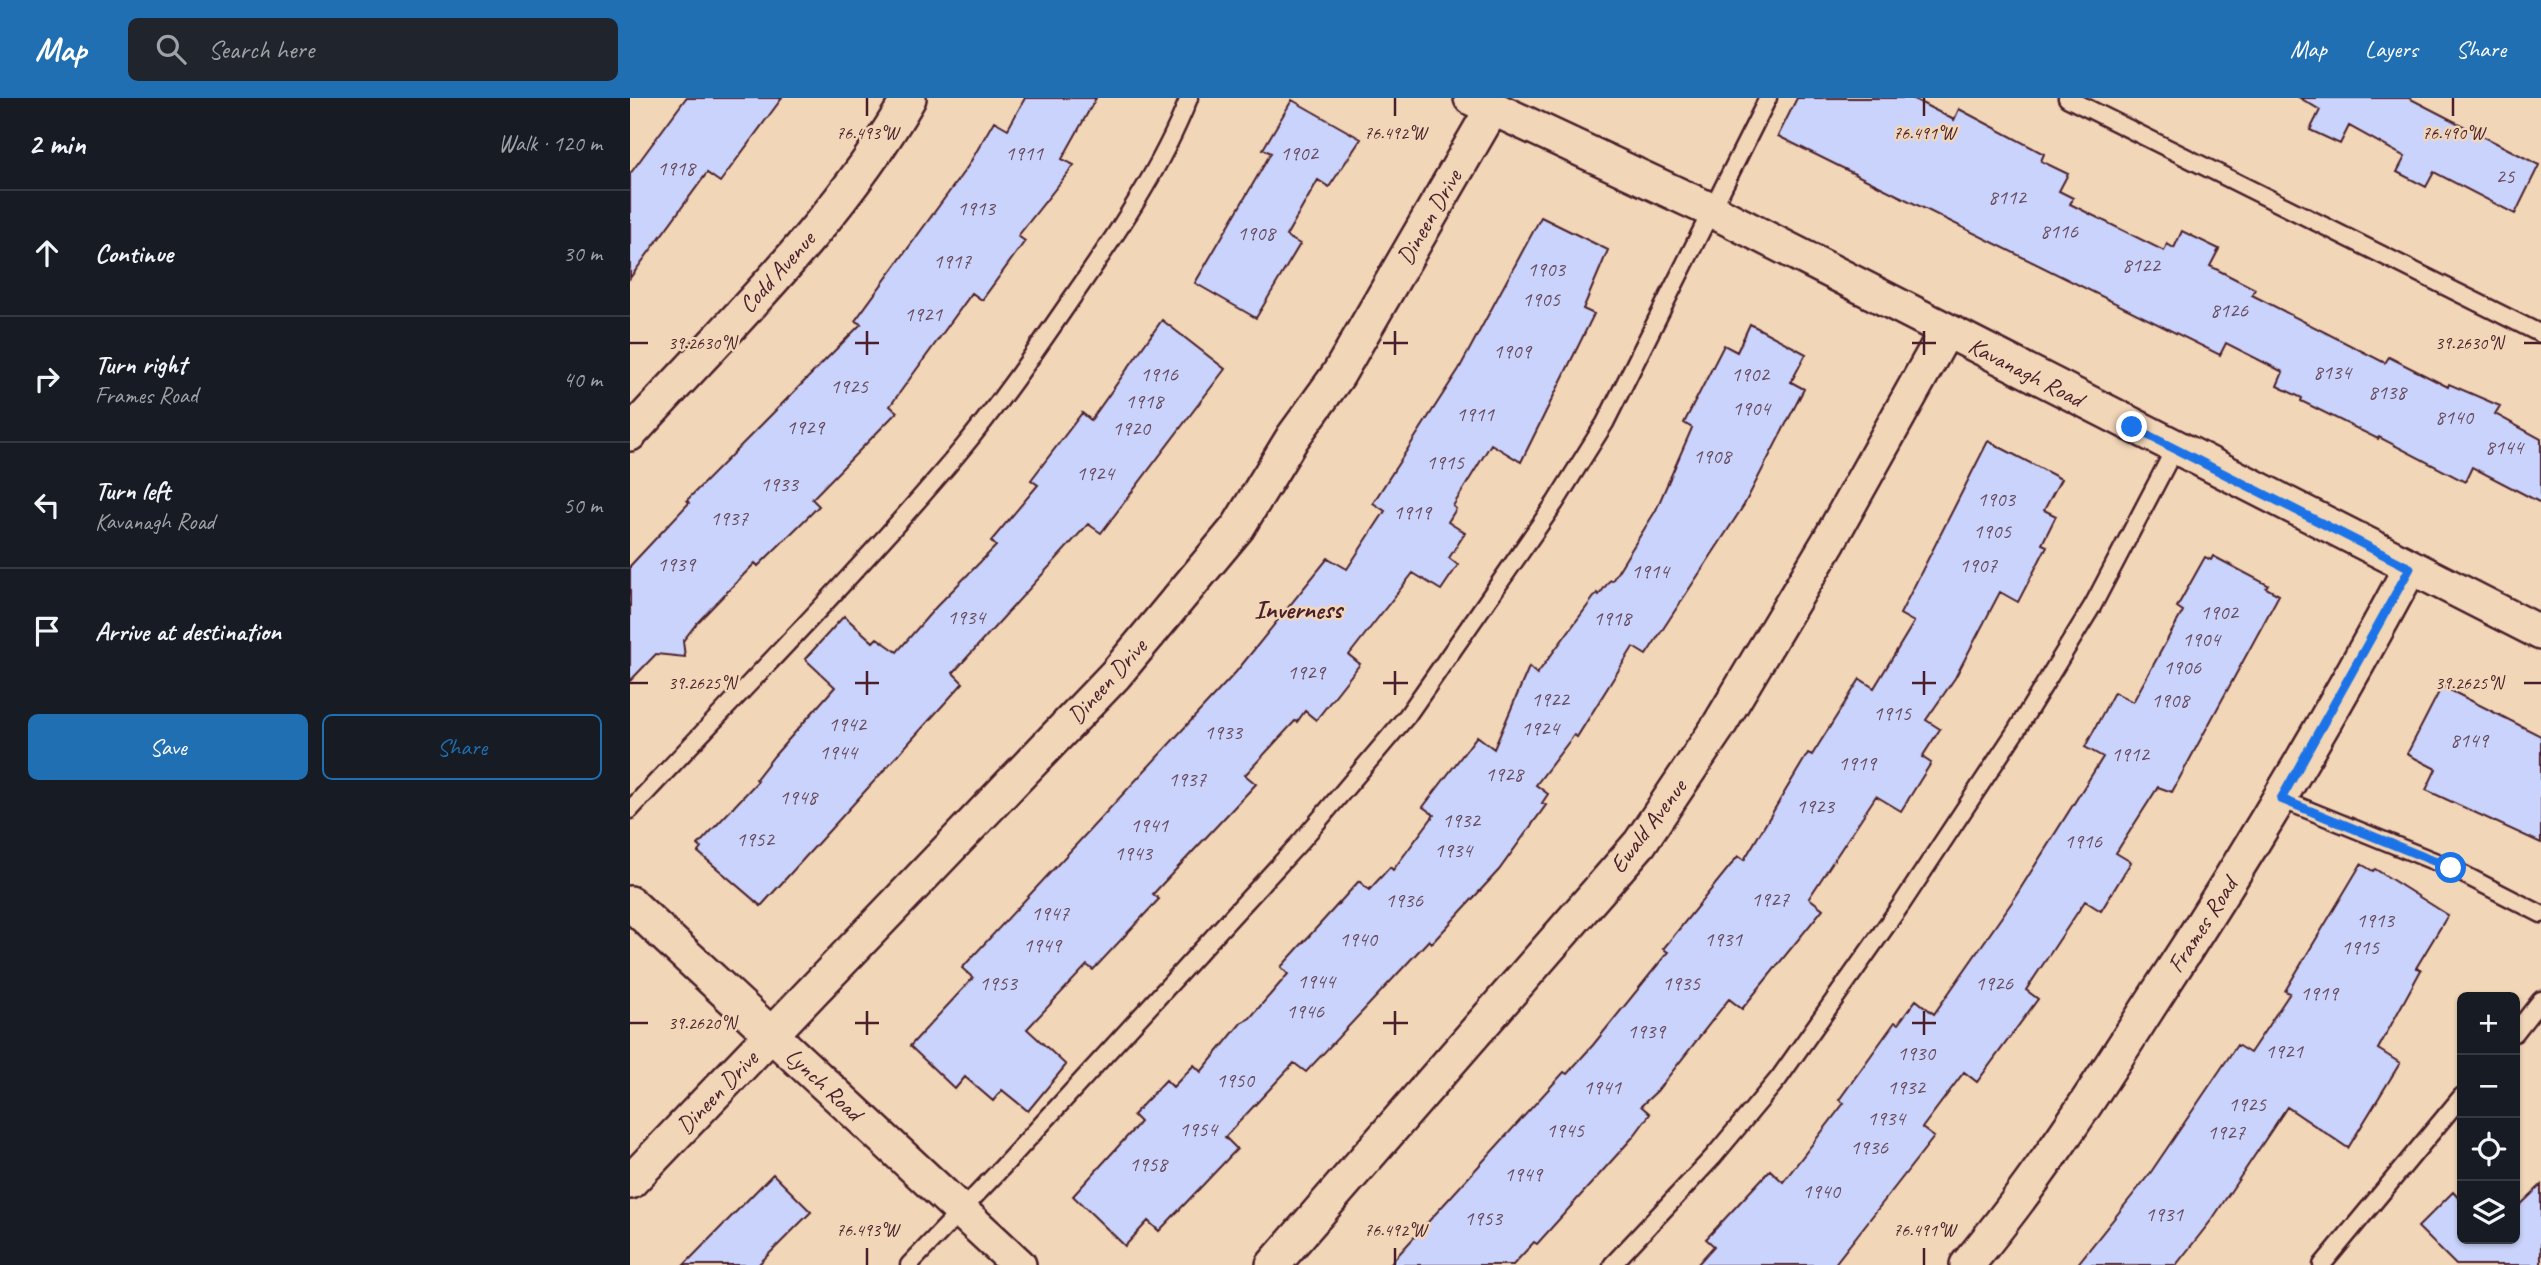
<!DOCTYPE html>
<meta charset="utf-8">
<style>
body{margin:0;font-family:Caveat,sans-serif;background:#20242c;color:#f1f3f6}
.controls{position:absolute;right:21px;bottom:21px;display:grid;overflow:hidden;border-radius:10px;box-shadow:0 2px 5px #0004}
.controls button{width:63px;height:63px;display:grid;place-items:center;padding:0;border:0;border-bottom:2px solid #363941;background:#171b24;color:#f1f3f6;font:35px sans-serif}
.stop{position:absolute;width:21px;height:21px;margin:-16px;border:5px solid #1a73e8;border-radius:50%;background:#fff}
.stop.end{background:#1a73e8;border-color:#fff;box-shadow:0 2px 7px #0008}
.list{margin:0;padding:0;list-style:none}
h2{display:flex;justify-content:space-between;align-items:center;height:91px;margin:0;padding:0 28px;font-size:30px}
h2 small{font-size:23px;font-weight:400;color:#9ea1a6}
.list li{display:grid;grid-template-columns:46px 1fr auto;gap:21px;align-items:center;box-sizing:border-box;height:126px;padding:0 28px;border-top:2px solid #363941}
.list b{display:block;font-size:26px;white-space:nowrap}
.list p{margin:0;font-size:23px;white-space:nowrap;color:#9ea1a6}
.list em{font-size:23px;font-style:normal;color:#9ea1a6}
.actions{display:flex;gap:14px;padding:21px 28px}
.actions a{flex:1;padding:16px 0;border:2px solid #1f6fb2;border-radius:10px;text-align:center;font-size:24px;color:#1f6fb2}
.actions .main{background:#1f6fb2;color:#fff}
.icon{flex:none;width:38px;height:38px;fill:none;stroke:currentColor;stroke-width:2;stroke-linecap:round;stroke-linejoin:round}
.map{position:relative;flex:none;width:1911px;height:1167px;overflow:hidden}
header{display:flex;align-items:center;gap:42px;box-sizing:border-box;height:98px;padding:0 35px;background:#1f6fb2;color:#fff}
header strong{font-size:33px}
nav{display:flex;gap:38px;margin-inline-start:auto;font-size:24px}
.search{width:490px;height:63px;background:#20242c;display:flex;align-items:center;gap:18px;box-sizing:border-box;padding:0 24px;border-radius:10px;color:#9ea1a6;font-size:26px}
main{display:flex}
aside{flex:1;background:#171b24}
.map>svg:first-child{display:block}
.building{fill:#c9d3fb;stroke:#4a1f2b;stroke-width:2}
.lines{fill:none;stroke-linecap:round;stroke-linejoin:round}
.lane-casing{stroke:#4a1f2b;stroke-width:21}
.street-casing{stroke:#4a1f2b;stroke-width:38}
.lane{stroke:#f1d6b8;stroke-width:16}
.street{stroke:#f1d6b8;stroke-width:33}
.route{stroke:#1a73e8;stroke-width:9}
.ticks{fill:none;stroke:#4a1f2b;stroke-width:2.5}
.labels{text-anchor:middle;dominant-baseline:central;stroke-width:5;stroke-linejoin:round;paint-order:stroke}
.number-label{font-size:21px;fill:#6a4c5f}
.street-label{font-size:24px;fill:#4a1f2b;stroke:#f1d6b8}
.neighbourhood-label{font-size:26px;font-weight:bold;fill:#4a1f2b;stroke:#f1d6b8}
.ticks-label{font-size:18px;text-anchor:middle;fill:#4a1f2b;stroke:#f1d6b8;stroke-width:5;stroke-linejoin:round;paint-order:stroke}
</style>
<header>
<strong>Map</strong>
<div class="search"><svg class="icon" aria-label="search" viewBox="0 0 24 24"><circle cx="10" cy="10" r="6"/><path d="M15 15l6 6"/></svg>Search here</div>
<nav><a>Map</a><a>Layers</a><a>Share</a></nav>
</header>
<main>
<aside>
<h2>2 min<small>Walk · 120 m</small></h2>
<ul class="list">
<li><svg class="icon" aria-label="ahead" viewBox="0 0 24 24"><path d="M12 20V5M6 11l6-6 6 6"/></svg><div><b>Continue</b></div><em>30 m</em></li>
<li><svg class="icon" aria-label="right" viewBox="0 0 24 24"><path d="M7 20v-9h11M14 6l5 5-5 5"/></svg><div><b>Turn right</b><p>Frames Road</p></div><em>40 m</em></li>
<li><svg class="icon" aria-label="left" viewBox="0 0 24 24"><path d="M17 20v-9H6M10 6l-5 5 5 5"/></svg><div><b>Turn left</b><p>Kavanagh Road</p></div><em>50 m</em></li>
<li><svg class="icon" aria-label="arrive" viewBox="0 0 24 24"><path d="M6 21V4h12l-3 4 3 4H6"/></svg><div><b>Arrive at destination</b></div></li>
</ul>
<div class="actions"><a class="main">Save</a><a>Share</a></div>
</aside>
<div class="map">
<svg width="1911" height="1167" viewBox="0 0 1911 1167">
<rect width="100%" height="100%" fill="#f1d6b8"/>
<filter id="ink" filterUnits="userSpaceOnUse"><feTurbulence type="fractalNoise" baseFrequency=".0143" numOctaves="2"/><feDisplacementMap in="SourceGraphic" scale="14" xChannelSelector="R" yChannelSelector="G"/><feConvolveMatrix kernelMatrix="1 2 1 2 8 2 1 2 1" color-interpolation-filters="sRGB"/></filter>
<g filter="url(#ink)">
<path class="building" d="M56 0H152L90 84 77 75 0 180V76Z
M395 0H466L432 61 444 67 388 138 395 143 352 202 342 195 260 308 267 314 182 401 189 408 128 468 125 465 67 525 53 543 55 559 26 556 0 583V468L59 405 57 402 231 226 225 223 338 68 364 23 378 31Z
M1167 0H1282L1324 22 1329 11 1414 56 1411 63 1438 76 1429 93 1443 100 1440 106 1534 153 1537 146 1544 150 1552 133 1589 151 1580 168 1625 191 1622 197 1755 265 1759 259 1818 289 1819 286 1870 308 1865 316 1911 341V405L1842 369 1835 384 1749 339 1748 341 1671 303 1672 300 1647 288 1653 274 1596 245 1590 257 1148 38Z
M1670 0H1779L1909 67 1885 116 1804 74 1796 89 1767 74 1775 59 1719 28 1710 46 1680 32 1690 12Z
M662 2 731 41 699 89 688 82 656 138 670 146 626 220 565 185 641 55 633 51Z
M911 119 978 152 953 211 964 216 891 364 861 346 823 408 826 411 818 424 835 435 819 460 828 467 811 492 783 475 719 557 730 566 686 622 675 613 667 624 665 623 615 677 626 686 523 796 529 801 463 872 457 867 397 931 436 967 398 1013 372 992 363 1003 335 979 325 991 280 948 343 880 332 870 606 574 698 460 717 471 755 413 743 405 829 271Z
M532 222 595 271 471 435 458 426 323 575 333 585 131 808 68 754 71 750 68 747 128 683 126 681 144 658 205 589 175 561 214 518 243 544 247 540 267 554 306 509 366 448 361 443 408 387 401 382 452 315 461 322Z
M1120 226 1176 256 1161 284 1174 291 1114 407 1016 557 1003 549 947 639 944 637 906 687 918 696 912 705 916 707 869 772 802 845 799 842 676 974 664 965 595 1039 607 1051 570 1090 529 1133 518 1123 495 1148 443 1098 504 1031 510 1024 503 1017 536 982 543 989 564 967 571 974 611 925 620 920 658 876 651 869 729 783 739 792 760 769 763 772 804 717 793 709 847 638 864 651 899 569 907 576 967 495 969 497 980 482 982 483 1026 412 1062 330 1054 325 1094 247 1107 254Z
M1358 343 1431 381 1414 412 1426 418 1412 446 1417 448 1388 504 1370 494 1325 580 1296 622 1310 631 1292 659 1301 665 1271 713 1246 698 1179 800 1193 811 1112 911 1099 901 1027 993 1011 1008 1020 1016 1003 1039 907 1146 904 1144 883 1167H759L934 974 937 976 963 947 1038 854 1033 851 1108 758 1114 762 1178 655 1182 657 1230 581 1244 590 1284 524 1270 516Z
M1583 458 1638 487 1636 490 1649 497 1542 694 1528 689 1486 755 1501 764 1471 813 1455 803 1396 892 1408 901 1347 984 1334 974 1292 1030 1304 1039 1204 1167H1067L1084 1148 1076 1141 1140 1072 1153 1084 1214 1005 1209 1002 1265 924 1268 926 1286 902 1304 916 1382 804 1473 659 1455 649 1484 594 1503 604 1553 513 1547 509 1575 459 1581 462Z
M1812 588 1911 638V745L1796 692 1806 671 1777 656Z
M1731 766 1743 773 1745 771 1818 817 1786 870 1791 872 1748 951 1770 965 1718 1050 1657 1009 1583 1120 1546 1167H1447L1521 1074 1607 947 1620 955 1660 895 1655 893Z
M143 1076 181 1114 128 1167H54Z
M1911 1087V1167H1826L1788 1129 1823 1094 1832 1104V1141H1885V1112Z"/>
<g class="lines">
<g class="lane-casing">
<path id="lane" d="M1437 0 1911 236
M1651 701 1821 770 1911 816
M0 712C109 595 223 480 326 358 368 308 405 254 442 200 486 137 531 71 559 0
M1885 935 1911 902
M279 1167 367 1075 673 741 777 618 925 405 975 325 1138 0
M982 1167 1083 1059 1149 980 1271 807 1386 633 1463 507 1545 350
M1692 1167 1832 998"/>
</g>
<g class="street-casing">
<path id="street" d="M841 0 1083 113 1911 535
M0 336C96 230 208 124 279 0
M0 805 389 1167
M0 1084 485 577 608 429 663 339 708 277 862 11
M643 1167 1010 745 1088 629 1199 443 1316 233
M1337 1167C1405 1086 1463 996 1520 907 1613 765 1700 620 1780 470"/>
</g>
<use href="#lane" class="lane"/>
<use href="#street" class="street"/>
</g>
</g>
<g class="lines" filter="url(#ink)">
<path class="route" d="M1502 329 1780 470 1651 701 1821 770"/>
</g>
<path class="ticks" d="M237 0V18M765 0V18M1294 0V18M1823 0V18M237 233V257M765 233V257M1294 233V257M0 245H18M225 245H249M753 245H778M1282 245H1306M1894 245H1911M237 573V597M765 573V597M1294 573V597M0 585H18M225 585H249M753 585H778M1282 585H1306M1894 585H1911M237 913V937M765 913V937M1294 913V937M0 925H18M225 925H249M753 925H778M1282 925H1306M237 1150V1167M765 1150V1167M1294 1150V1167"/>
<g class="labels">
<g class="number-label">
<text x="394" y="55">1911</text>
<text x="669" y="55">1902</text>
<text x="46" y="70">1918</text>
<text x="1875" y="78">25</text>
<text x="1377" y="99">8112</text>
<text x="346" y="110">1913</text>
<text x="1429" y="133">8116</text>
<text x="626" y="135">1908</text>
<text x="322" y="163">1917</text>
<text x="1511" y="167">8122</text>
<text x="916" y="171">1903</text>
<text x="911" y="201">1905</text>
<text x="1599" y="212">8126</text>
<text x="293" y="216">1921</text>
<text x="882" y="253">1909</text>
<text x="1702" y="274">8134</text>
<text x="529" y="276">1916</text>
<text x="1120" y="276">1902</text>
<text x="219" y="288">1925</text>
<text x="1757" y="294">8138</text>
<text x="514" y="303">1918</text>
<text x="1121" y="310">1904</text>
<text x="845" y="316">1911</text>
<text x="1824" y="319">8140</text>
<text x="175" y="329">1929</text>
<text x="501" y="330">1920</text>
<text x="1874" y="349">8144</text>
<text x="1082" y="358">1908</text>
<text x="815" y="364">1915</text>
<text x="465" y="375">1924</text>
<text x="149" y="386">1933</text>
<text x="1366" y="401">1903</text>
<text x="782" y="414">1919</text>
<text x="99" y="420">1937</text>
<text x="1362" y="433">1905</text>
<text x="46" y="466">1939</text>
<text x="1348" y="467">1907</text>
<text x="1020" y="473">1914</text>
<text x="1589" y="514">1902</text>
<text x="336" y="519">1934</text>
<text x="982" y="520">1918</text>
<text x="1571" y="541">1904</text>
<text x="1552" y="569">1906</text>
<text x="676" y="574">1929</text>
<text x="920" y="601">1922</text>
<text x="1540" y="602">1908</text>
<text x="1262" y="615">1915</text>
<text x="217" y="626">1942</text>
<text x="910" y="630">1924</text>
<text x="593" y="634">1933</text>
<text x="1839" y="642">8149</text>
<text x="208" y="654">1944</text>
<text x="1500" y="656">1912</text>
<text x="1227" y="665">1919</text>
<text x="874" y="676">1928</text>
<text x="557" y="681">1937</text>
<text x="168" y="699">1948</text>
<text x="1185" y="708">1923</text>
<text x="831" y="722">1932</text>
<text x="519" y="727">1941</text>
<text x="125" y="741">1952</text>
<text x="1453" y="743">1916</text>
<text x="823" y="752">1934</text>
<text x="503" y="755">1943</text>
<text x="1140" y="801">1927</text>
<text x="774" y="802">1936</text>
<text x="420" y="815">1947</text>
<text x="1745" y="822">1913</text>
<text x="728" y="841">1940</text>
<text x="1093" y="841">1931</text>
<text x="412" y="847">1949</text>
<text x="1730" y="849">1915</text>
<text x="686" y="883">1944</text>
<text x="368" y="885">1953</text>
<text x="1051" y="885">1935</text>
<text x="1364" y="885">1926</text>
<text x="1689" y="895">1919</text>
<text x="675" y="913">1946</text>
<text x="1016" y="933">1939</text>
<text x="1654" y="953">1921</text>
<text x="1286" y="955">1930</text>
<text x="605" y="982">1950</text>
<text x="972" y="989">1941</text>
<text x="1276" y="989">1932</text>
<text x="1617" y="1006">1925</text>
<text x="1256" y="1020">1934</text>
<text x="568" y="1031">1954</text>
<text x="935" y="1032">1945</text>
<text x="1596" y="1034">1927</text>
<text x="1239" y="1049">1936</text>
<text x="518" y="1066">1958</text>
<text x="893" y="1076">1949</text>
<text x="1191" y="1093">1940</text>
<text x="1534" y="1116">1931</text>
<text x="853" y="1120">1953</text>
</g>
<g class="street-label">
<text transform="translate(799 119) rotate(-60)">Dineen Drive</text>
<text transform="translate(147 174) rotate(-48)">Codd Avenue</text>
<text transform="translate(1396 274) rotate(27)">Kavanagh Road</text>
<text transform="translate(477 583) rotate(-48)">Dineen Drive</text>
<text transform="translate(1018 728) rotate(-53)">Ewald Avenue</text>
<text transform="translate(1572 827) rotate(-57)">Frames Road</text>
<text transform="translate(194 986) rotate(43)">Lynch Road</text>
<text transform="translate(87 994) rotate(-46)">Dineen Drive</text>
</g>
<g class="neighbourhood-label">
<text x="668" y="511">Inverness</text>
</g>
</g>
<g class="ticks-label">
<text x="237" y="41">76.493°W</text>
<text x="765" y="41">76.492°W</text>
<text x="1294" y="41">76.491°W</text>
<text x="1823" y="41">76.490°W</text>
<text x="72" y="251">39.2630°N</text>
<text x="1839" y="251">39.2630°N</text>
<text x="72" y="591">39.2625°N</text>
<text x="1839" y="591">39.2625°N</text>
<text x="72" y="931">39.2620°N</text>
<text x="237" y="1138">76.493°W</text>
<text x="765" y="1138">76.492°W</text>
<text x="1294" y="1138">76.491°W</text>
</g>
</svg>
<div class="controls">
<button>+</button>
<button>−</button>
<button><svg class="icon" aria-label="locate" viewBox="0 0 24 24"><circle cx="12" cy="12" r="6"/><path d="M12 2v4M12 18v4M2 12h4M18 12h4"/></svg></button>
<button><svg class="icon" aria-label="layers" viewBox="0 0 24 24"><path d="M12 4l9 5-9 5-9-5zM3 14l9 5 9-5"/></svg></button>
</div>
<div class="stop" style="left:1821px;top:770px"></div>
<div class="stop end" style="left:1502px;top:329px"></div>
</div>
</main>
